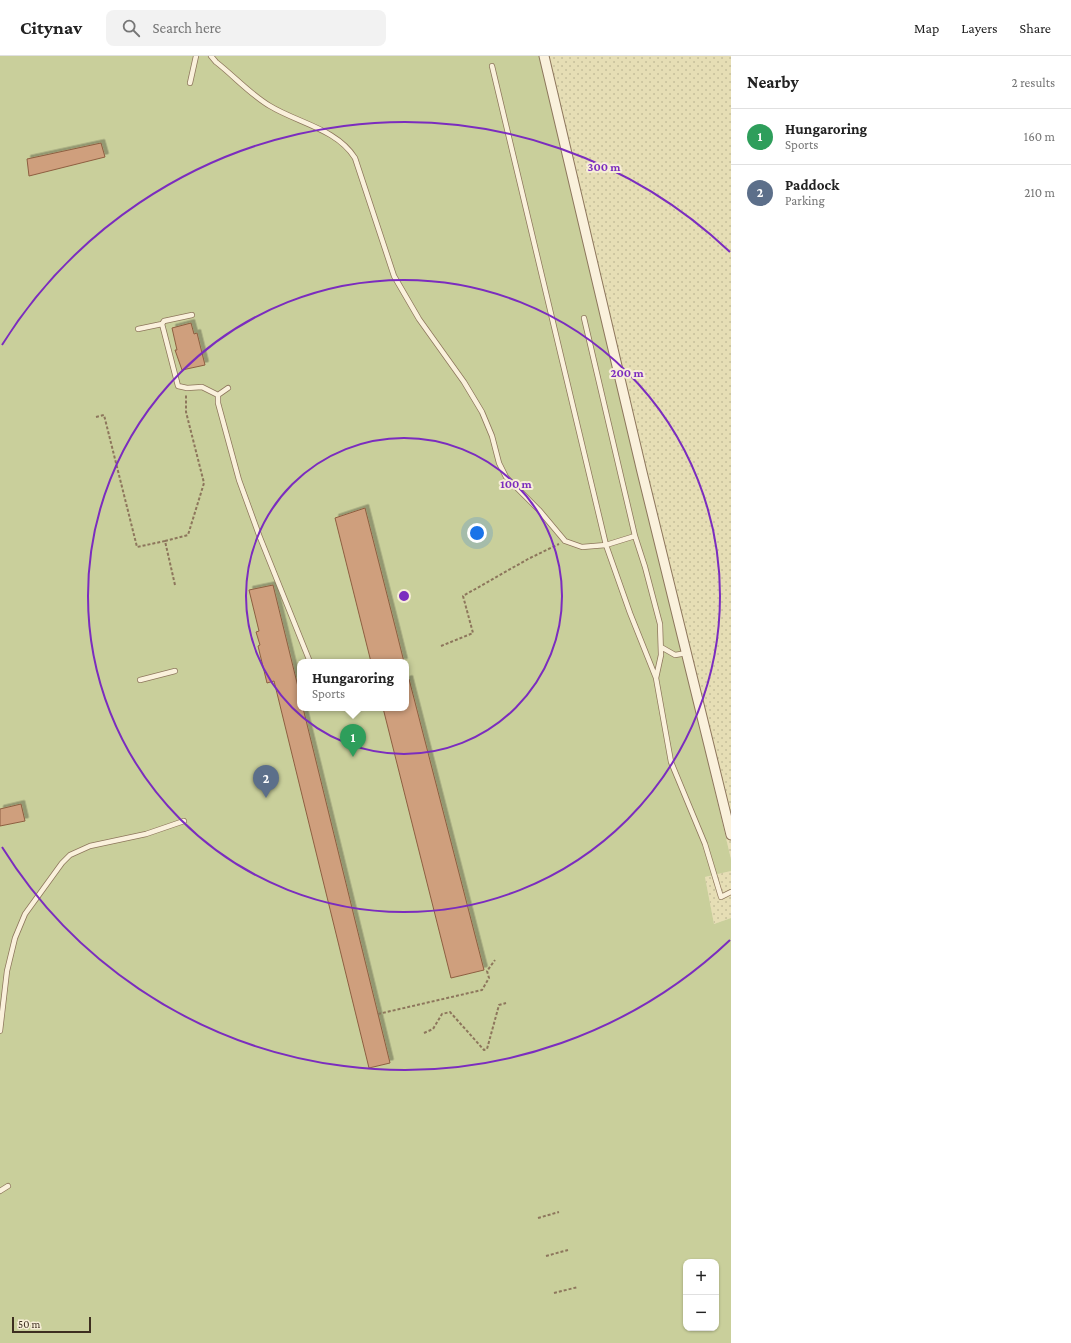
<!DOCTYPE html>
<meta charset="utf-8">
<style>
body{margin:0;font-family:"Crimson Pro",serif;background:#f2f2f2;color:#222}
.controls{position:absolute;right:12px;bottom:12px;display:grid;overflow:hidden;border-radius:8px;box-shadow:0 1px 3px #0004}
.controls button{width:36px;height:36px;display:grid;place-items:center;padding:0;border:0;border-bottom:1px solid #e0e0e0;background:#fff;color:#222;font:20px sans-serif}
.scale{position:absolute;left:12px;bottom:10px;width:79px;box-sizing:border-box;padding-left:4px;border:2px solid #3d2e20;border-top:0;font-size:11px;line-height:14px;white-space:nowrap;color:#3d2e20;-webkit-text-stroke:3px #f7eed8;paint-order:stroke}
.you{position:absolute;left:477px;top:477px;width:14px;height:14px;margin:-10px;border:3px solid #fff;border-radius:50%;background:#1a73e8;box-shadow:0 0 0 6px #1a73e833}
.badge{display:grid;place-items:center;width:26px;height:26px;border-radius:50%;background:#2563eb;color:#fff;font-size:13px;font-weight:700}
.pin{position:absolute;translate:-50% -33px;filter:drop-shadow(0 1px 2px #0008)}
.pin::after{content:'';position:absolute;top:21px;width:14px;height:12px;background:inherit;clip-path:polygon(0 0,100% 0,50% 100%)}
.popup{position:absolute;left:297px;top:603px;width:112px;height:52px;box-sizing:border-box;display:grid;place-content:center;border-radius:8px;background:#fff;filter:drop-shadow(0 1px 3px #0005);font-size:13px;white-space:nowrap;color:#767676}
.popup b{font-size:15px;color:#222}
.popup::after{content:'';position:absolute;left:50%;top:100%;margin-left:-8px;border:8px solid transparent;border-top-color:#fff}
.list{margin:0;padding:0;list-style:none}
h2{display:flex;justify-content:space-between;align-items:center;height:52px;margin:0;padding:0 16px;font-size:17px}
h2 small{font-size:13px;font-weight:400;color:#767676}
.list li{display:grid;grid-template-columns:26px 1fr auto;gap:12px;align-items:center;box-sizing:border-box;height:56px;padding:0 16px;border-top:1px solid #e0e0e0}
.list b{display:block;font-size:15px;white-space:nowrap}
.list p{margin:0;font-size:13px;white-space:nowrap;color:#767676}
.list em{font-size:13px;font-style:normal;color:#767676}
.icon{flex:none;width:22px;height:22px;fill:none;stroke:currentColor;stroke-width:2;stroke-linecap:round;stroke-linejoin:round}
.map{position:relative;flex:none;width:731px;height:1287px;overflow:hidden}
header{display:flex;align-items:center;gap:24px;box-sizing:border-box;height:56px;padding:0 20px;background:#fff;border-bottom:1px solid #e0e0e0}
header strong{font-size:19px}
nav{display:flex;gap:22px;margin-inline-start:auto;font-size:14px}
.search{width:280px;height:36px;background:#f2f2f2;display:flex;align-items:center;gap:10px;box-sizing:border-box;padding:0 14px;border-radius:8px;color:#767676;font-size:15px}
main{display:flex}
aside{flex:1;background:#fff}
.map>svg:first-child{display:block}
.farmland{fill:url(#farmland-dots)}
.pitch{fill:#c9cf9b;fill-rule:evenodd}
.building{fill:#cf9f7d;stroke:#8d5f41;filter:url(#shadow)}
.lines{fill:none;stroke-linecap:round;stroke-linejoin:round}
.lane-casing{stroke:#8d765c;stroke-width:6}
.street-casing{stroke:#8d765c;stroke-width:11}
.path{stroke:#8d765c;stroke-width:2;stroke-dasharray:3 2;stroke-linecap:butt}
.lane{stroke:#faf1dc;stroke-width:4.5}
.street{stroke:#faf1dc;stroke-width:9}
.ring{fill:none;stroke:#7b2cbf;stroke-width:2}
.centre{fill:#7b2cbf;stroke:#f7eed8;stroke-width:2}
.ring-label{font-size:12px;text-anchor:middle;font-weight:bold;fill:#7b2cbf;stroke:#f7eed8;stroke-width:4;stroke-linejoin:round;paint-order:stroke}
</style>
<header>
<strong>Citynav</strong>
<div class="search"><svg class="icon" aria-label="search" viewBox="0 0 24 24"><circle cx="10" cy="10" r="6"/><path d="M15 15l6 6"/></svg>Search here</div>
<nav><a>Map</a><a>Layers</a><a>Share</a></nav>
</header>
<main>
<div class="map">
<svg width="731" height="1287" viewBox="0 0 731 1287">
<defs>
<pattern id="farmland-dots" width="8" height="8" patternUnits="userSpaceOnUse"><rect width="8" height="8" fill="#e6deb5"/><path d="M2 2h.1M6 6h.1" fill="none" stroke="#c6bf9b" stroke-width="1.8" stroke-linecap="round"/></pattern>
<filter id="shadow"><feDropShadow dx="3.5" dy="-3.5" stdDeviation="0" flood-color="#0004"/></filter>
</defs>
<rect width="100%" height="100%" fill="#f0e4c8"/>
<path class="farmland" d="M540 0H731V803L682 598Z
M731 815V862L714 868 705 821Z"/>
<path class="pitch" d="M0 0H540L731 803V815L705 821 714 868 731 862V1287H0ZM300 606H406V652H300ZM686 1206H716V1272H686Z"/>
<path class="building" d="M101 87 105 101 29 120 27 103Z
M191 267 194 278 197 277 205 309 182 314 175 294H177L172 272Z
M365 452 396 574 404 606H371L335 462Z
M273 529 300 639V652H303L390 1007 369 1012 274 625 267 627 258 590 260 589 256 576 259 575 249 534Z
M409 623 484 914 451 922 383 652H406V624Z
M21 748 25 765 0 770V753Z"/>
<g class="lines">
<g class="lane-casing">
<path id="lane" d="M211 0 216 6C234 20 251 39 270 50 298 67 337 73 355 102L394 220 419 263 464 326 482 356 492 380 499 407 506 421 539 454 565 485 582 491 606 489 635 480
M492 10 606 489 630 557 656 622 671 706 705 788 721 841 731 836
M190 27 196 0
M192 259 164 265 162 268 178 330 187 332 202 331 218 339
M584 262 635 480 645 511 660 568 661 599 656 622
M138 273 162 268
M228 332 218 339V347L239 424 259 479 310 606
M661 591 675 599 687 597
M140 624 175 615
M0 975 7 915 15 882 25 858 62 807 70 799 90 790 146 778 184 765
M0 1135 8 1130"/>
</g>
<g class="street-casing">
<path id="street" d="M544 0 642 416 731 779"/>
</g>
<path class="path" d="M96 361 104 359 137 491 165 485 175 529
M165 485 188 479 204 427 186 356V339
M441 590 473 577 463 540 528 503 559 488
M378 958 482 934 489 922 487 915 495 904
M424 977 433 973 442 958 450 956 484 994 487 993 499 949 506 947
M538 1162 559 1156
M546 1200 568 1194
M554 1237 578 1231"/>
<use href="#lane" class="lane"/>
<use href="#street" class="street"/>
</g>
<g class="ring">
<circle cx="404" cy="540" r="158"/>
<circle cx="404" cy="540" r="316"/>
<path d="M730 884A474 474 0 0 1 2 791M2 289A474 474 0 0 1 730 196"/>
</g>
<circle cx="404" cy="540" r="6" class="centre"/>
<g class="ring-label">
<text x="604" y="115">300 m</text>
<text x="627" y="321">200 m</text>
<text x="516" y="432">100 m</text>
</g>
</svg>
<div class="controls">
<button>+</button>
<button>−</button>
</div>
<div class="scale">50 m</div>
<div class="you"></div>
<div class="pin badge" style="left:353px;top:701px;background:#2e9e5b">1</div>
<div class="popup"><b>Hungaroring</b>Sports</div>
<div class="pin badge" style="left:266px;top:742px;background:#5c6f8a">2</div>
</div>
<aside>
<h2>Nearby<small>2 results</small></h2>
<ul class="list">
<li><span class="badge" style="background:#2e9e5b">1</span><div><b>Hungaroring</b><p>Sports</p></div><em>160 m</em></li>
<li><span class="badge" style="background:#5c6f8a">2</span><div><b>Paddock</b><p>Parking</p></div><em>210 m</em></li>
</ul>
</aside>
</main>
